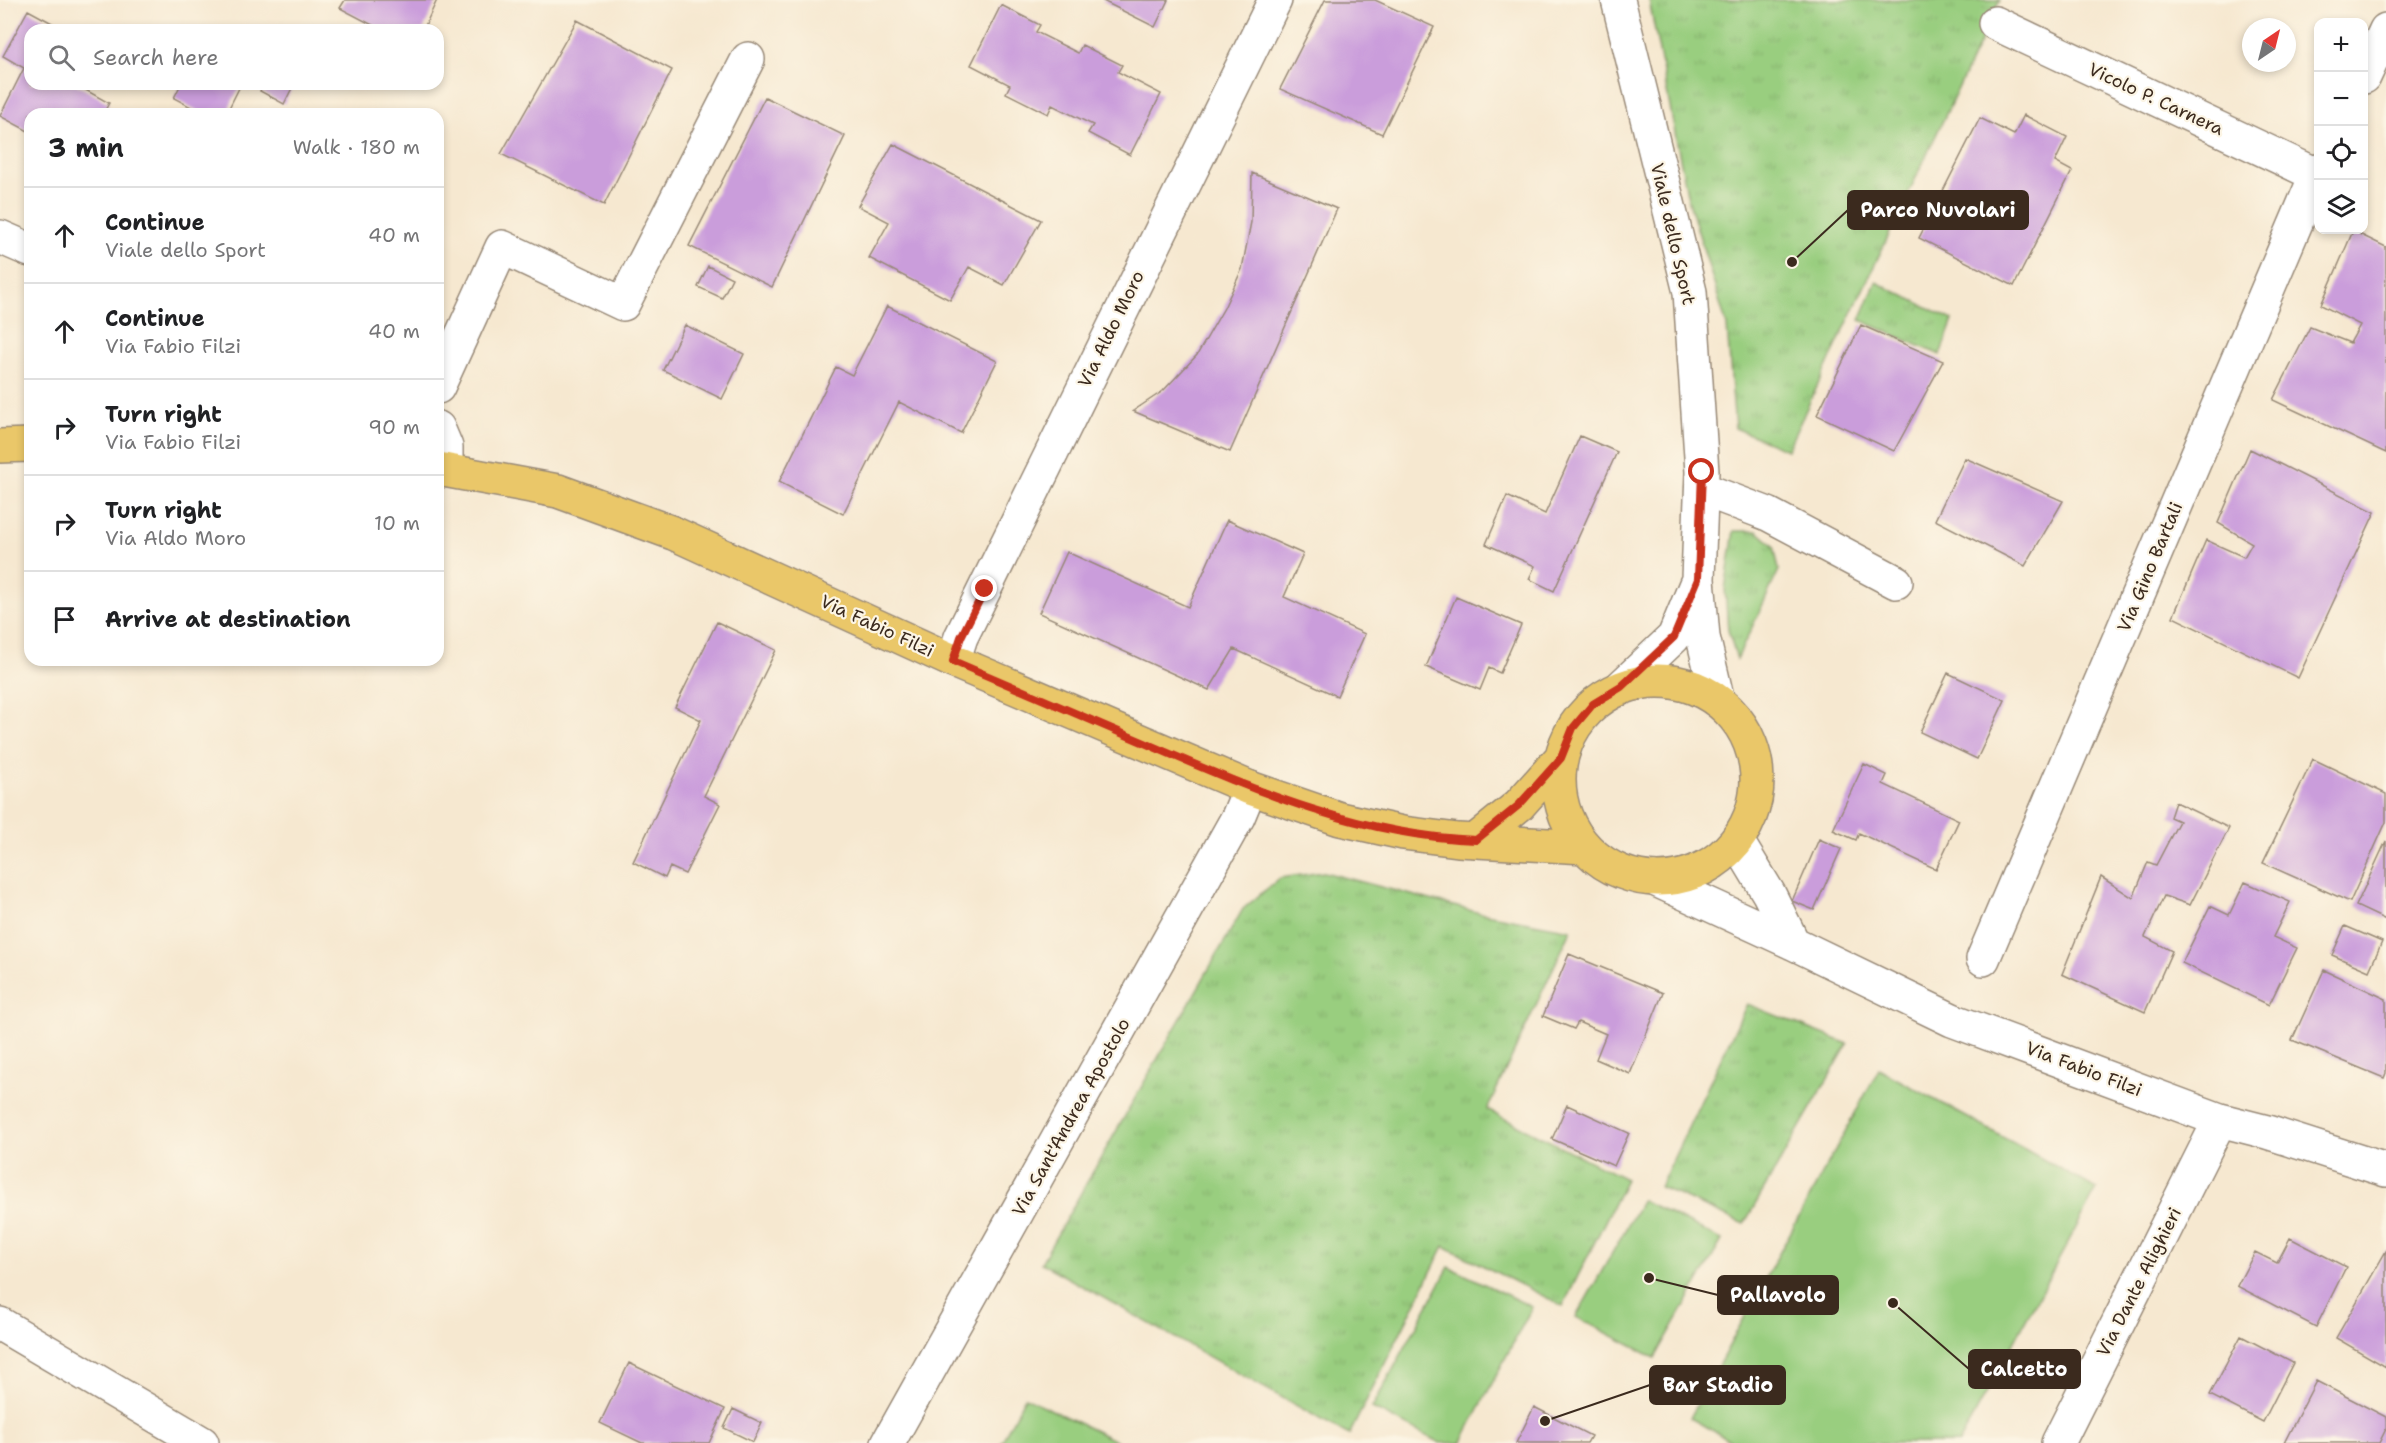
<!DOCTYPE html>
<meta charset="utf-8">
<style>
body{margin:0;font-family:"Shantell Sans",sans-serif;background:#f6f6f6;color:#202124}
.controls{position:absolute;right:18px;top:18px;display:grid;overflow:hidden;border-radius:12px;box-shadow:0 3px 9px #0003}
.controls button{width:54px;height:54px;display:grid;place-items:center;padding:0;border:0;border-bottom:2px solid #e0e0e0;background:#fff;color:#202124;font:30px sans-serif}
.compass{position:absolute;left:2242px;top:18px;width:54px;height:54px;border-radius:50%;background:#fff;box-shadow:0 3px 9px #0003;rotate:35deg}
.stop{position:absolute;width:18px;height:18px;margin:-14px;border:4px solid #c8321e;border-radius:50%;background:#fff}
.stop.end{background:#c8321e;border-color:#fff;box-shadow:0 2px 6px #0008}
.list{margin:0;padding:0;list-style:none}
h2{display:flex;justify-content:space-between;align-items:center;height:78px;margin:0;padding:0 24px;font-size:26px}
h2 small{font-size:20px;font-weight:400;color:#757577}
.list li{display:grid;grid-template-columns:39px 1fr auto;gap:18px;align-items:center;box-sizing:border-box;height:96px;padding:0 24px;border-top:2px solid #e0e0e0}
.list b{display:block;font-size:22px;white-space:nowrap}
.list p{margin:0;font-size:20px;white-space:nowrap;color:#757577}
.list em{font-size:20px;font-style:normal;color:#757577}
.icon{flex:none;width:33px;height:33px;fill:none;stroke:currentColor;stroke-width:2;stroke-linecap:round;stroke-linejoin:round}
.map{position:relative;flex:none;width:2386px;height:1443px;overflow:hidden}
.search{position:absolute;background:#fff;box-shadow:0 3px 9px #0003;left:24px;top:24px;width:420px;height:66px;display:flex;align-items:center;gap:15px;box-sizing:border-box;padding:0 21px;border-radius:18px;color:#757577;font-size:22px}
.panel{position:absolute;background:#fff;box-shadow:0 3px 9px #0003;left:24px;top:108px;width:420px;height:558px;border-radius:18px}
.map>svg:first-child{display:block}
.grass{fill:url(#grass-tufts);stroke:#6a7c4e;stroke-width:1.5}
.pitch{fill:#99ce7f;stroke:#6a7c4e;stroke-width:1.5}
.building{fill:#ca9ddb}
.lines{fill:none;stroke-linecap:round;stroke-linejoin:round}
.minor-casing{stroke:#988977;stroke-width:36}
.major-casing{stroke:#988977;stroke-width:36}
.minor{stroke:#fff;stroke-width:33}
.major{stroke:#eac769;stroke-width:33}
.route{stroke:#c8321e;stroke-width:8}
.labels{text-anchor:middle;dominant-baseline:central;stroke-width:4.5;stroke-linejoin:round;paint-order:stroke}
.street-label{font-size:18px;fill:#3b2a1e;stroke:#fcf5e5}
.leader{fill:none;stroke:#3b2a1e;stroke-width:2}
.callout-dot{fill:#3b2a1e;stroke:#fcf5e5;stroke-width:2}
.callout{fill:#3b2a1e;stroke:#3b2a1e;stroke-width:2}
.callout-label{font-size:20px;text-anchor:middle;font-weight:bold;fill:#fff}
</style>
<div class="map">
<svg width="2386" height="1443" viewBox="0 0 2386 1443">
<defs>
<pattern id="grass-tufts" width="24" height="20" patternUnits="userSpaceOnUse" patternTransform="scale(1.5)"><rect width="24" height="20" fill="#99ce7f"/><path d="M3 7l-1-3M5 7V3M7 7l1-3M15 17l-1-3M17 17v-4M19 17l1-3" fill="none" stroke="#85b16d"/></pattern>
</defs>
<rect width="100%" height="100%" fill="#fcf5e5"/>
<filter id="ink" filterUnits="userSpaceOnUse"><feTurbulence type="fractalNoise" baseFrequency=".0167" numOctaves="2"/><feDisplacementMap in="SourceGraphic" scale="12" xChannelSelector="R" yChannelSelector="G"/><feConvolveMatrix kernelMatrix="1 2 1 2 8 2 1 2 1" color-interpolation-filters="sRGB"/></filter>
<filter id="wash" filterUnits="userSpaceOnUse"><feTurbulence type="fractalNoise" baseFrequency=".008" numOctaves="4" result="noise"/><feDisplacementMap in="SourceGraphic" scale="24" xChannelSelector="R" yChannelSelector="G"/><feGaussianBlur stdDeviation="1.35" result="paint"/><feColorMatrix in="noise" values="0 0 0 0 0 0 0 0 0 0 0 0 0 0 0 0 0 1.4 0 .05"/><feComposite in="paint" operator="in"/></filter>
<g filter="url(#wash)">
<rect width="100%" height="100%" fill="#f6e8d0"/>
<path class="grass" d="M1649 0H2000L1787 450 1735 428 1727 326 1688 199Z
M1876 282 1953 320 1940 355 1860 320Z
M1734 531H1757L1774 546 1779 570 1737 659 1728 630 1725 589Z
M1324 872 1480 913 1571 930 1487 1110 1626 1179 1563 1306 1444 1246 1349 1435 1041 1263 1243 909 1280 878Z
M1747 1004 1848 1044 1744 1224 1660 1187Z"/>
<path class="pitch" d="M1879 1069 2097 1189 1959 1443H1735L1690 1418Z
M1642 1200 1722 1240 1655 1358 1576 1317Z
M1449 1267 1532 1307 1461 1443H1440L1372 1408Z
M1025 1397 1120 1443H1001Z"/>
<g id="blocks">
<path class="building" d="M345 0H437L423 30H382L340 8Z
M1101 0H1168L1155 27Z
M1325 0H1375L1434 27 1382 134 1280 89Z
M1001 5 1040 25 1036 32 1078 53 1082 45 1122 65 1118 72 1161 94 1130 155 1088 133 1093 125 1052 105 1048 114 1006 93 1010 85 971 65Z
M28 10 65 30H30V84H75L109 103 103 114H30V132L0 116 24 68 3 56Z
M577 20 672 70 604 205 501 154Z
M181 84H232L239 88 226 114H204L174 98Z
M264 84H294L284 104 260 91Z
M765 97 845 136 772 287 689 246Z
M2024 115 2067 137 2055 162 2072 171 2014 286 1919 238 1980 118 2014 135Z
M893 144 1041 220 1004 285 969 267 950 300 869 258 889 222 858 206Z
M1252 173 1337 209 1230 452 1133 411 1163 391 1197 355 1224 308 1242 269 1251 222Z
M2353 231 2386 247V453L2273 400 2310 327 2350 343 2360 325 2321 305Z
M708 266 732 278 722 298 698 287Z
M887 306 997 361 961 433 899 402 843 514 779 482 836 367 852 375Z
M685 325 744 354 722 399 663 370Z
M1861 325 1943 361 1894 451 1817 415Z
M1580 436 1617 452 1554 591 1529 579 1535 566 1486 544 1507 496 1545 514Z
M2250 449 2375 512 2298 678 2173 617 2206 540 2244 557 2252 543 2218 523Z
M1965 458 2063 501 2025 566 1935 520Z
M1227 520 1303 554 1284 597 1365 634 1337 696 1234 649 1209 690 1039 613 1067 552 1188 607Z
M1456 597 1521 625 1500 673 1489 668 1480 690 1426 667Z
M717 622 776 650 704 796 720 804 685 874 670 867 665 878 633 862 701 720 675 707Z
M1948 673 2005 700 1977 759 1920 732Z
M2313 759 2386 794V822L2350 902 2263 863Z
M1864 764 1887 775 1883 784 1959 820 1936 869 1859 833 1856 840 1833 830Z
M2175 802 2229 828 2190 905 2164 896 2145 937 2172 951 2145 1012 2062 974 2101 877 2133 898 2148 862 2156 865 2179 821 2170 817Z
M1819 839 1841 849 1814 910 1792 901Z
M2386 841V920L2356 906Z
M2245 882 2290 902 2273 937 2297 948 2269 1005 2182 963 2210 906 2229 915Z
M2345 926 2382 942 2369 971 2332 955Z
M1569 954 1663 993 1630 1074 1596 1059 1606 1034 1578 1022 1574 1029 1543 1016Z
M2324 970 2386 999V1073L2384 1078 2292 1040Z
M1567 1105 1629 1133 1614 1166 1552 1139Z
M2290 1238 2346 1267 2316 1327 2237 1286 2255 1252 2277 1263Z
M2386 1251V1367L2336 1338Z
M2241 1336 2293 1363 2263 1422 2210 1395Z
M629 1363 725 1409 709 1443H642L600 1423Z
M2316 1381 2386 1417V1429L2379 1443H2284Z
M1534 1407 1591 1436 1587 1443H1516Z
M733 1409 762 1423 753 1442 724 1428Z"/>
</g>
</g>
<g filter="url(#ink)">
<use href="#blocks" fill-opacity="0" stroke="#988977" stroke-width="1.5"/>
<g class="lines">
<g class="minor-casing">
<path id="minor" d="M1618 0 1690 292 1702 472 1698 579 1703 637 1718 701
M1995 23 2317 175
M2364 77 2386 30
M0 237 30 250
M438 387 502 247 623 304 748 59
M438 428 446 447V470
M1702 489 1768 514 1896 582
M953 661 961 637 1275 0
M1621 687 1674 637 1696 584
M1737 841 1769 894 1793 943
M1654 879 1793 943 1952 1020 2220 1120 2267 1132 2386 1170
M1983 959 2318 171
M0 1324 202 1443
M888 1443 1238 817 1250 788
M2058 1443 2220 1120"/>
</g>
<g class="major-casing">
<path id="major" d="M0 446 30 445
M438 469 558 491 673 533 953 661 1250 788 1340 819 1403 833 1458 840 1585 847
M1559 780a99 99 0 1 1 198 0a99 99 0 1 1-198 0Z
M1476 840 1519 805 1561 758"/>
</g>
<use href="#minor" class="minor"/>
<use href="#major" class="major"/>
</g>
</g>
<g class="lines" filter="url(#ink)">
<path class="route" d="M985 589 961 637 953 661C1020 689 1087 718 1154 747 1258 792 1362 836 1476 840L1519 805 1561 758 1573 728 1593 704 1621 687 1674 637 1698 579 1702 472"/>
</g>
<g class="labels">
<g class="street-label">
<text transform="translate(2156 99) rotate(25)">Vicolo P. Carnera</text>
<text transform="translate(1673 234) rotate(77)">Viale dello Sport</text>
<text transform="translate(1111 329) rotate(-64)">Via Aldo Moro</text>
<text transform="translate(2150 567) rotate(-67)">Via Gino Bartali</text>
<text transform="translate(877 626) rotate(25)">Via Fabio Filzi</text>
<text transform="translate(2084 1069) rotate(21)">Via Fabio Filzi</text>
<text transform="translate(1071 1117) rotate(-61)">Via Sant'Andrea Apostolo</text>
<text transform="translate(2139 1282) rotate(-63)">Via Dante Alighieri</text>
</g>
</g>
<path class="leader" d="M1792 262L1848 210M1649 1278L1718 1295M1893 1303L1969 1369M1545 1421L1650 1385"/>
<g class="callout-dot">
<circle cx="1792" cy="262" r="6"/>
<circle cx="1649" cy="1278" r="6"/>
<circle cx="1893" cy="1303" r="6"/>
<circle cx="1545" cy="1421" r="6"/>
</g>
<g class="callout">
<rect x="1848" y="191" width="180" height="38" rx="6"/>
<rect x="1718" y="1276" width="120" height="38" rx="6"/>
<rect x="1969" y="1350" width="111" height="38" rx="6"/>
<rect x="1650" y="1366" width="135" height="38" rx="6"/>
</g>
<g class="callout-label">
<text x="1938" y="217">Parco Nuvolari</text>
<text x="1778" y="1302">Pallavolo</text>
<text x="2024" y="1376">Calcetto</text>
<text x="1718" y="1392">Bar Stadio</text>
</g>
</svg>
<div class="controls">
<button>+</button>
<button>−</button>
<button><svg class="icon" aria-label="locate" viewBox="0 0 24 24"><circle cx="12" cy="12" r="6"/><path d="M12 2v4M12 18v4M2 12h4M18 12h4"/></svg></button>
<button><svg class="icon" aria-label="layers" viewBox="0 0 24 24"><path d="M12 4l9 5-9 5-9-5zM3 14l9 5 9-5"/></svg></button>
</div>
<svg class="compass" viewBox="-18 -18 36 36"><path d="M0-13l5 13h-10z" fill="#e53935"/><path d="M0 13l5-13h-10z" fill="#757577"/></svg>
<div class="stop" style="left:1702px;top:472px"></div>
<div class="stop end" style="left:985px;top:589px"></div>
<div class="search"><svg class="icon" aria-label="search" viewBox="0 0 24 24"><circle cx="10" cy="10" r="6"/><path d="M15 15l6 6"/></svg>Search here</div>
<section class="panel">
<h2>3 min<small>Walk · 180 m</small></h2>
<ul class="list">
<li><svg class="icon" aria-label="ahead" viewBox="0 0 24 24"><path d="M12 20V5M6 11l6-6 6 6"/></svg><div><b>Continue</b><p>Viale dello Sport</p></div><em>40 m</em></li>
<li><svg class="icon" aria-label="ahead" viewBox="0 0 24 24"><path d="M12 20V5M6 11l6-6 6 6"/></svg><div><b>Continue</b><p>Via Fabio Filzi</p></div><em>40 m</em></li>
<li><svg class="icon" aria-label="right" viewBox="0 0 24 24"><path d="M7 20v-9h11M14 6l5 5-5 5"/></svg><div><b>Turn right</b><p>Via Fabio Filzi</p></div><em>90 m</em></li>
<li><svg class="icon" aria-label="right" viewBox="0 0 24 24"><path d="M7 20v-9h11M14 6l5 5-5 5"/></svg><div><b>Turn right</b><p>Via Aldo Moro</p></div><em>10 m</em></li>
<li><svg class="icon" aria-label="arrive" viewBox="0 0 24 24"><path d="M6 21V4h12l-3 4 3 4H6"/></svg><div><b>Arrive at destination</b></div></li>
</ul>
</section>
</div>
